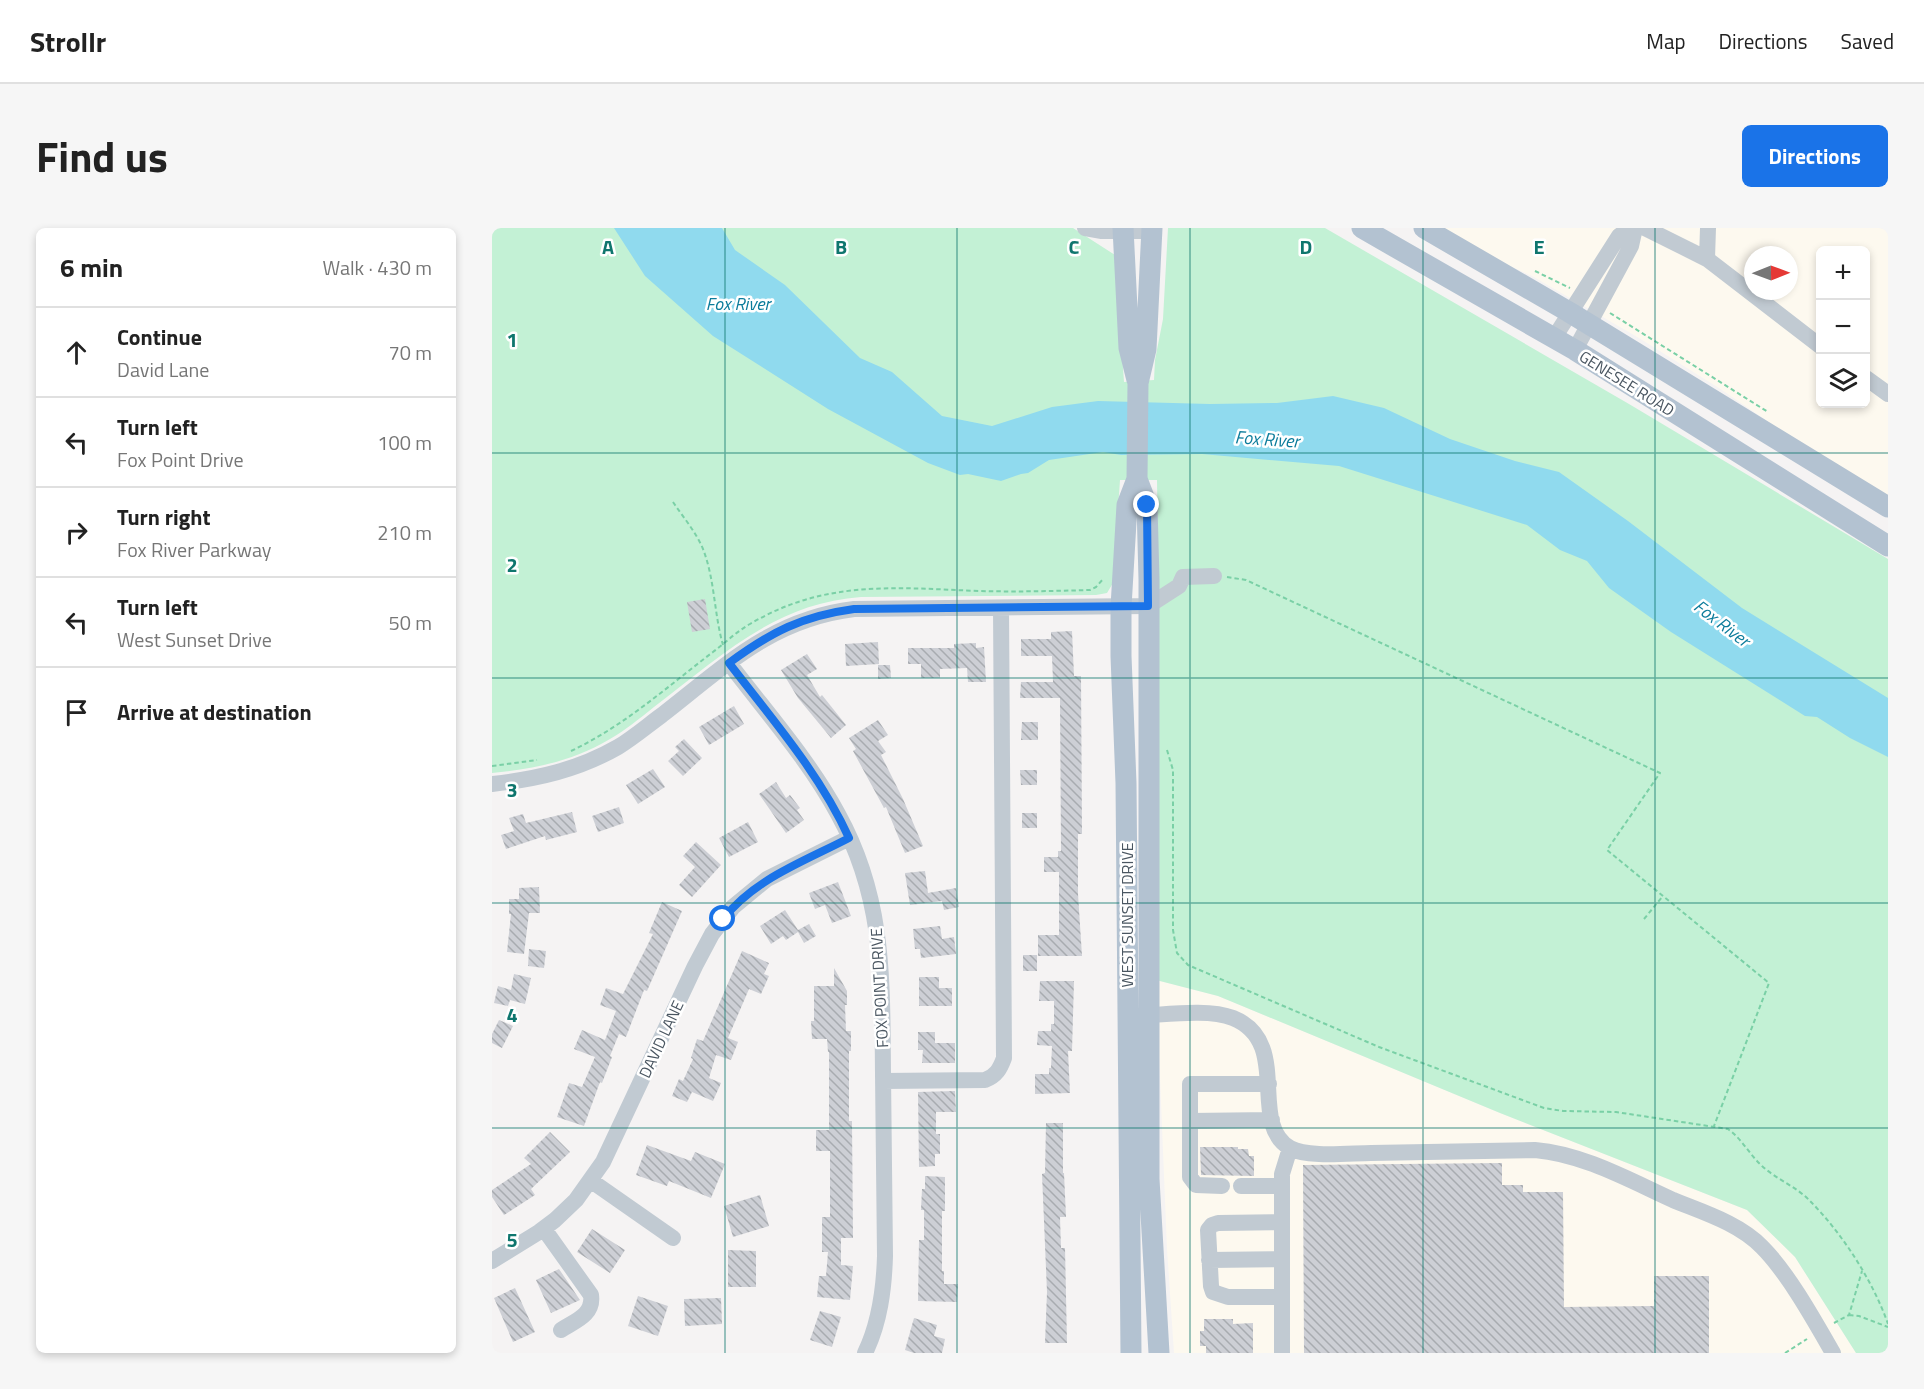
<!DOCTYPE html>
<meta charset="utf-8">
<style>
body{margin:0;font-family:"Titillium Web",sans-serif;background:#f6f6f6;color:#222}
.controls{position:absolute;right:18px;top:18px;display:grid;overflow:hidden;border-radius:9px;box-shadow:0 3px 9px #0003}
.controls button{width:54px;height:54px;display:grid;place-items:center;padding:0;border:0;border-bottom:2px solid #e0e0e0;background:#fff;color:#222;font:30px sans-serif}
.compass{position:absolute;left:1252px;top:18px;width:54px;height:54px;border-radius:50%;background:#fff;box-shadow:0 3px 9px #0003;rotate:89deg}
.stop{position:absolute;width:18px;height:18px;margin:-14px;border:4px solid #1a73e8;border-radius:50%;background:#fff}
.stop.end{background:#1a73e8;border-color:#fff;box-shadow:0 2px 6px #0008}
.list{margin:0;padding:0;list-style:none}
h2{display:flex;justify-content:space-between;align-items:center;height:78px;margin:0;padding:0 24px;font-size:26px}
h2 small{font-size:20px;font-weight:400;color:#767676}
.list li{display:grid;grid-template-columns:39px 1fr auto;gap:18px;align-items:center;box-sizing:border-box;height:90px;padding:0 24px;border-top:2px solid #e0e0e0}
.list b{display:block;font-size:22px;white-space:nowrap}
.list p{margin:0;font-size:20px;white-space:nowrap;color:#767676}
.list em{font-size:20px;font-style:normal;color:#767676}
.icon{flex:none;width:33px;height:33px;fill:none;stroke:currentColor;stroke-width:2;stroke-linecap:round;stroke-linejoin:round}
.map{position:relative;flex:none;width:1396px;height:1125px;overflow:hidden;border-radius:9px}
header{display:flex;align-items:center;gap:36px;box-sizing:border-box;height:84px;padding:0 30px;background:#fff;border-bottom:2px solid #e0e0e0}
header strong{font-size:28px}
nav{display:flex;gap:33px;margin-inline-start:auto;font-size:21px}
.intro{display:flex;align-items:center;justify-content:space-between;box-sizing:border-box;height:144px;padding:0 36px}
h1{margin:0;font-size:42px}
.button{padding:15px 27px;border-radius:9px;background:#1a73e8;color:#fff;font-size:21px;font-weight:700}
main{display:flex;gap:36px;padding:0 36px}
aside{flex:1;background:#fff;border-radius:9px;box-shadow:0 3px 9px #0003}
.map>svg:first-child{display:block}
.commercial{fill:#fdf9ef;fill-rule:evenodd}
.park{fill:#c3f1d5}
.water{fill:#90daee}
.building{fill:url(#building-back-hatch)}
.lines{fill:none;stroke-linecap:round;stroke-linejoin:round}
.path{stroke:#7ad0a6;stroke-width:2;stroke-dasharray:4.5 3;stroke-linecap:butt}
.minor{stroke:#c1cad2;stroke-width:16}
.major{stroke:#b3c2d1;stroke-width:21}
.route{stroke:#1a73e8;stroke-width:8}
.grid{fill:none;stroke:#0f766e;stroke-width:1.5;stroke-opacity:0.55}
.labels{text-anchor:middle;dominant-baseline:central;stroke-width:5;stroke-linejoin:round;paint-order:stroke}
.street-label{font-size:16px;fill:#4a5661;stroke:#fff}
.water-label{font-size:18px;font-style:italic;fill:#0c7c9b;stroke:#fff}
.grid-label{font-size:20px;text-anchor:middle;font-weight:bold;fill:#0f766e;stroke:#fff;stroke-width:5;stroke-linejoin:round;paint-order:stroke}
</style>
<header>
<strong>Strollr</strong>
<nav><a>Map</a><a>Directions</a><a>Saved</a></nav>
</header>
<div class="intro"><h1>Find us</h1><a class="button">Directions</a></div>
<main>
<aside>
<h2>6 min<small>Walk · 430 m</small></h2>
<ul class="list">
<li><svg class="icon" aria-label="ahead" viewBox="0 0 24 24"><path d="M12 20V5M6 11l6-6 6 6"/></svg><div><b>Continue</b><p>David Lane</p></div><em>70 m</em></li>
<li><svg class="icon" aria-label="left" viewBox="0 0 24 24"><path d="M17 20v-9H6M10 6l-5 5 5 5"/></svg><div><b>Turn left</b><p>Fox Point Drive</p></div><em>100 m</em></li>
<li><svg class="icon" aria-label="right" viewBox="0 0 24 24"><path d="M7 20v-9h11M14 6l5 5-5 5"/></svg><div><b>Turn right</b><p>Fox River Parkway</p></div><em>210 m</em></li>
<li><svg class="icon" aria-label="left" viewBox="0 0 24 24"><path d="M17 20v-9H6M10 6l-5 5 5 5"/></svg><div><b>Turn left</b><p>West Sunset Drive</p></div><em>50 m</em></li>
<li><svg class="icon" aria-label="arrive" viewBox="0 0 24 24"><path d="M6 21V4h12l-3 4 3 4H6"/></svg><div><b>Arrive at destination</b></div></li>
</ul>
</aside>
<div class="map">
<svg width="1396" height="1125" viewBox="0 0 1396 1125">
<defs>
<pattern id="building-back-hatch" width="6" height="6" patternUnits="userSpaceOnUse" patternTransform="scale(1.5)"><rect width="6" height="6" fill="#cdcfd5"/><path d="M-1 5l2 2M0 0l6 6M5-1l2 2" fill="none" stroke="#a8abb0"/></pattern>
</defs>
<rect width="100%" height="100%" fill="#f5f3f3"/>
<path class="commercial" d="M950 0H1396V269L1303 212 1227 160 1147 110 1040 48 1000 30ZM1328 22H1374V176H1328ZM1261 27H1297V63H1261Z
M664 752 726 768 1008 885 1255 982 1303 1029 1364 1125H682L675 1021Z"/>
<path class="park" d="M0 0H581L623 27 632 154 662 152 663 132 671 91 676 0H833L1137 176 1396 331V1125H1364L1303 1029 1255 982 1008 885 726 768 664 752 667 378 665 252H628L621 355 615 365 604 367 369 369C283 375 228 429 162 479 148 490 134 502 118 511 81 533 42 541 0 545Z"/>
<path class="water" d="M122 0H230L243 22 293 57 368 130 400 144 450 188 500 198 560 179 606 173 718 176 785 175 841 168 892 180 958 211 1023 233 1067 244 1136 293 1250 380 1396 470V529L1358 510 1325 489 1313 488 1179 404 1117 360 1095 333 1068 322 1035 297 847 238 710 226 629 227 611 224 557 232 536 245 529 246 509 253 476 246 468 247 436 235 336 181 221 108 153 48Z"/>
<path class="building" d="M213 371 218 401 200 404 195 374Z
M580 403 582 448H589L590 606H586V666L590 728H546V707H567V644H552V629H566V623H569L568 470H528L529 454H561L560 428H529V411H559V404Z
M386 414 387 436 354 438 353 416Z
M484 415V420L492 419 494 454H476L475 440 448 441V450H429V436H416V420H462V416Z
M315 426 325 441 315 447 328 469 330 467 354 497 339 510 306 470 289 442Z
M386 437H398L399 450 386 451Z
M242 478 252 496 217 517 207 499Z
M386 492 396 507 386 513 394 524 389 527 411 571 431 618 413 625 394 579 392 580 361 523 364 521 357 510Z
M530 494H546V512H529Z
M192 511 210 530 191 548 176 533 187 523 183 519Z
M161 541 173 559 146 576 134 557Z
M528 542H545V557H529Z
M284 554 294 570 298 567 308 580 305 582 312 592 294 605 267 566Z
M127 579 132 595 106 604 100 588Z
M80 584 85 604 54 612 53 608 14 621 9 607 22 603 17 590 31 586 34 595Z
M530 585H545V600H530Z
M256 594 266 614 237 629 227 610Z
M204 614 229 637 200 669 187 657 203 639 191 628Z
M433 643 436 665 464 660 467 679 452 682 450 673 418 677 413 645Z
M346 654 359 688 340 695 333 677 323 681 317 665Z
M47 659 48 685H37L32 726 15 724 19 686H17V671H27V660Z
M170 674 190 683 155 763 152 762 134 809 127 806 118 828 120 829 110 855 108 854 92 898 65 889 77 855 90 859 103 829 82 821 90 802 113 812 124 783 108 777 114 760 131 766 161 706 157 705Z
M293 682 306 702 317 696 324 708 312 715 306 704 294 712 291 708 279 716 268 698Z
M448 698 450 711 462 709 464 726 429 730 428 721H423L421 701Z
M37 721 54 723 52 740 36 738Z
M250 723 277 735 272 746 277 748 269 766 257 761 236 810 246 814 239 832 224 827 217 850 229 855 221 873 200 864 195 874 180 868 187 851 191 853 201 831 199 830 205 811 211 813Z
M531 727H545V743H531Z
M342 740 355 763V777H353L354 803H359V823H357V893H360L361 1010H349V1037L361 1038 358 1072 325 1069 327 1048H334L336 1024H330V989H338V923H324V902H337V824H336L335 811H320L319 793H322V758H342Z
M22 746 39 750 33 776 18 772 16 778 2 775 6 758 19 762Z
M427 749H447V760H460V778H427Z
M548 753H582L580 823H576L578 865 543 866V846H557V840H559L560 818 545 817 546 803H559V796H562V773H547Z
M7 792 21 798 10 820 0 815V806Z
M426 804H443V815H463V835H430L431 822H426Z
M463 863 464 884H444V906H448V926H443V938L427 939 426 864Z
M554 895H571V945H572L574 989H568L569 1020H573L575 1115H553L555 1064 550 946 553 945Z
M58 904 78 924 39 961 43 967 12 987 0 969V962L39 936 32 930Z
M155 917 199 933 203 924 233 936 219 970 177 953 175 958 144 947Z
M708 919H746V921H756L757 928H762V948L709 947Z
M1010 935V957H1031V964H1071L1072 1079 1162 1078V1048H1217V1125H812L811 937Z
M433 948 453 949V983H450V1043H452V1056H466L465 1074 426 1073 427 1012H432V982H429L430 961H433Z
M268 967 277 998 241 1009 232 978Z
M100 1001 133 1022 118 1045 85 1024Z
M236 1022 264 1023V1059H236Z
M67 1041 88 1072 59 1085 44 1052Z
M23 1060 43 1104 21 1114 2 1070Z
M146 1068 176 1078 166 1108 136 1098Z
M229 1070 230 1096 193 1098 192 1071Z
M328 1083 349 1089 340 1119 318 1112Z
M422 1090 445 1097 442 1108 453 1111 450 1125H422L413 1122Z
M712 1091H741V1096L761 1095V1125H714V1118H708V1103H712Z"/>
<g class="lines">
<path class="path" d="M1043 43 1078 60
M1118 85 1276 184
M181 274C191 289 204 304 211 321 223 352 222 386 231 417
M735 349 754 352 1168 545 1115 622 1277 755 1222 898
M675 522 681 542V702L685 725 696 737 887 819 1052 880 1071 883 1124 884 1236 901C1250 911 1257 926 1270 938 1284 951 1305 959 1318 973 1350 1005 1381 1053 1396 1096
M79 523C132 498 175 459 221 424 233 415 244 404 258 396 334 351 404 360 488 363 525 364 562 363 598 362L604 359 612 350
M0 538 45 532
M1152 691 1171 668
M1357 1087 1367 1088 1396 1099
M1342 1095 1357 1087 1370 1043
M1293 1125 1315 1111"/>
<path class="minor" d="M593 0 610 3H660
M1153 0 1215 31
M1216 0 1215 31 1328 118
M1062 110 1127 8 1138 0
M1083 122 1139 18 1143 0
M1374 150 1396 166
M237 435C274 484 317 532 346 586 393 671 390 752 391 846 392 907 392 967 393 1028 392 1061 388 1094 373 1125
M0 556C45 551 86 542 126 519 141 510 155 498 170 487 233 438 280 391 362 381L656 378 687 358 691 349 722 348
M645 788C672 787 716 780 741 790 801 814 755 895 798 920 815 930 859 925 879 925 934 924 989 923 1043 922 1091 926 1137 952 1181 972 1210 984 1247 995 1270 1019 1296 1045 1322 1092 1341 1125
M391 853 493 852C504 848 508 841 512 830L509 380
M777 856H698V893L780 892
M698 893V949L704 957 730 958
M98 952 181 1010
M749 958H790
M790 994 726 995 720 997 716 1002 719 1058 721 1064 736 1069H790
M52 1001 99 1067C102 1087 83 1093 69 1102
M717 1032 790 1031
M0 1033 47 1004 63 992 84 972 111 934 203 738 220 706 241 679 275 651 357 610
M790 1125V946L798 920"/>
<path class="major" d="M631 0 637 120 645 152
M870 0 1083 122 1396 318
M932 0 1077 84 1396 279
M645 251 655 277 657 351V951L667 1125
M639 1125 634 555 629 428V379L635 277 645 251 646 155 654 121 660 0"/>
</g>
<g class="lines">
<path class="route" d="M231 691C264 650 311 634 357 610 328 546 280 491 237 435 279 404 310 388 362 381L656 378 655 277"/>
</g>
<path class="grid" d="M233 0V1125M465 0V1125M698 0V1125M931 0V1125M1163 0V1125M0 225H1396M0 450H1396M0 675H1396M0 900H1396"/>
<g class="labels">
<g class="street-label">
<text transform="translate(1135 155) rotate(32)">GENESEE ROAD</text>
<text transform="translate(635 687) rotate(-90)">WEST SUNSET DRIVE</text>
<text transform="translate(387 760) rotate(-93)">FOX POINT DRIVE</text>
<text transform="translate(169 811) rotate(-65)">DAVID LANE</text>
</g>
<g class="water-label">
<text x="246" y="75">Fox River</text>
<text transform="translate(775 211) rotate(4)">Fox River</text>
<text transform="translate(1230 395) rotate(37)">Fox River</text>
</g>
</g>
<g class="grid-label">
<text x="116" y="26">A</text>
<text x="349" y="26">B</text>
<text x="582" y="26">C</text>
<text x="814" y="26">D</text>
<text x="1047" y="26">E</text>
<text x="20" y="119">1</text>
<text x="20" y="344">2</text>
<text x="20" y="569">3</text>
<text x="20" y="794">4</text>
<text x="20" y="1019">5</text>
</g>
</svg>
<div class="controls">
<button>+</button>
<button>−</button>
<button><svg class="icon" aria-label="layers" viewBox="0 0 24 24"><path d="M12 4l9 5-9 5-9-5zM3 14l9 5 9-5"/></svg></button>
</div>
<svg class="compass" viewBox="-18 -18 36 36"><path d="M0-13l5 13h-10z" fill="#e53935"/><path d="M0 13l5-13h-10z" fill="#767676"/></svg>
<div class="stop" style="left:231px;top:691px"></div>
<div class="stop end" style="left:655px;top:277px"></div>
</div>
</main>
